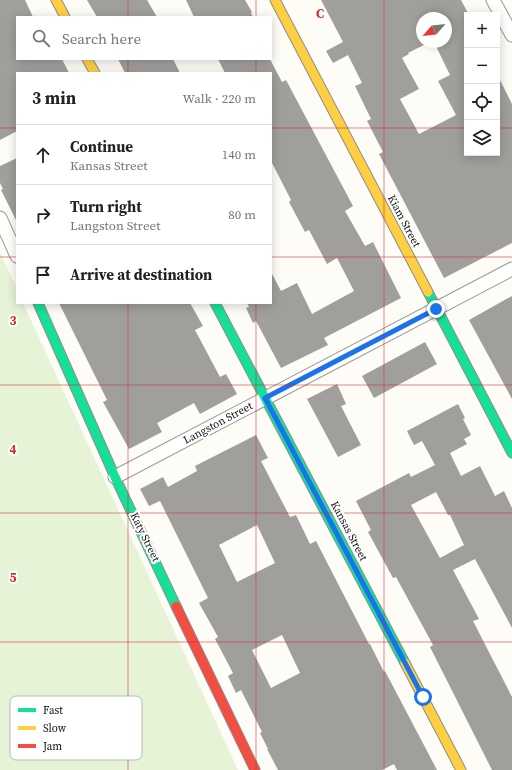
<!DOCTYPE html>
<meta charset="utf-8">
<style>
body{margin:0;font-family:"Source Serif 4",serif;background:#f2f2f2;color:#222}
.controls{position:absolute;right:12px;top:12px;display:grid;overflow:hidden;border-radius:0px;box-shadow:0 2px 10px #0003}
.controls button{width:36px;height:36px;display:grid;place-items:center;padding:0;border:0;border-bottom:1px solid #e0e0e0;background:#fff;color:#222;font:20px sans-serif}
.compass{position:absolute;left:416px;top:12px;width:36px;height:36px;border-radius:50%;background:#fff;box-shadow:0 2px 10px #0003;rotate:243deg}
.stop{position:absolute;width:12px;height:12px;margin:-9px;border:3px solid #1a73e8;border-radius:50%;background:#fff}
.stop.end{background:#1a73e8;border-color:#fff;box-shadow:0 1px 4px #0008}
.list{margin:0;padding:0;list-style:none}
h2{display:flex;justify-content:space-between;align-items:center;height:52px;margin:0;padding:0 16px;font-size:17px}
h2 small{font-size:13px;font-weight:400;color:#767676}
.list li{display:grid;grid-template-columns:26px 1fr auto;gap:12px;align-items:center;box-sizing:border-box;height:60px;padding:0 16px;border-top:1px solid #e0e0e0}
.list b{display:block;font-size:15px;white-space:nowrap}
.list p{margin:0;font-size:13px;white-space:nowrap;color:#767676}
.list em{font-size:13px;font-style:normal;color:#767676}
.icon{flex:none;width:22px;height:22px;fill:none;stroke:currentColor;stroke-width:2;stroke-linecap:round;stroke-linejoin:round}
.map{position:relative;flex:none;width:512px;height:770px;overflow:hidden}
.search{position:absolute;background:#fff;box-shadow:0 2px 10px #0003;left:16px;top:16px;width:256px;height:44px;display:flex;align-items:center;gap:10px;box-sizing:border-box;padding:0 14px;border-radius:0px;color:#767676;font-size:15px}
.panel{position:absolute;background:#fff;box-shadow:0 2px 10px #0003;left:16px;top:72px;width:256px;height:232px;border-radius:0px}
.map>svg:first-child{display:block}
.green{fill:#e7f3d7}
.building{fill:#a19f9c;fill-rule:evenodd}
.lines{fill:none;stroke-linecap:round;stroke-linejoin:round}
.street-casing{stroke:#979795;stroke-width:15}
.fast-casing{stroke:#8e8d8b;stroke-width:11}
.slow-casing{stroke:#8e8d8b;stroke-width:11}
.jam-casing{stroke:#8e8d8b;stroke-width:11}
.street{stroke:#fffffe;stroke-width:13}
.fast{stroke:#16e098;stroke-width:9}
.slow{stroke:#ffcf43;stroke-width:9}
.jam{stroke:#f24e42;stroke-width:9}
.route{stroke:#1a73e8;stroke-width:5}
.grid{fill:none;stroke:#d62828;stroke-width:1;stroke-opacity:0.55}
.labels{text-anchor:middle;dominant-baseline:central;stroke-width:4;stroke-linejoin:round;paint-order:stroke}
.street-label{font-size:11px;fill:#111;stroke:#fff}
.key{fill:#fff;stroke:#b8b8b8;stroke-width:1}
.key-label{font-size:11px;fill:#111}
.grid-label{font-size:13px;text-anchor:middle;font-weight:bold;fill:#d62828;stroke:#fff;stroke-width:4;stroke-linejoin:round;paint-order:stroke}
</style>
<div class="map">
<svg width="512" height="770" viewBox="0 0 512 770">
<rect width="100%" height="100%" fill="#fdfcf7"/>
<path class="green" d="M0 252 17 289V303H23L238 770H0Z"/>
<path class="building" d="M0 0H25L33 17H17V59H62L69 73H17V131L0 140Z
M87 0H147L157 17H97Z
M186 0H245L252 12 251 13 253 17H194Z
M321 0H461L469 15H466L467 17V153H497V74L512 104V243L444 278 379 154 383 152 367 121 371 119 355 86 362 83 348 55 333 63 326 51 343 42ZM422 18H446V42H434L450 75 438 81 456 115 419 134 400 99 419 89 402 58 409 54 408 53 430 42H422Z
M118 59H173L180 73H125Z
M218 59H270L282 82 286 80 353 206 345 211 365 246 373 242 401 298 324 338 328 345 281 368 256 321 253 323 246 308 249 307 247 303H271V272L281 291 297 283 312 314 354 291 337 258 327 264 309 230 305 232 289 202 291 200 271 161V73H225Z
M17 158V222L1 190 3 189 0 183V166Z
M512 296V399L469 320Z
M59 303H190L203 326 195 330 220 377 226 374 237 394 200 414 194 403 157 423 162 432 129 449 103 402 107 400Z
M425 342 437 364 374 398 362 376Z
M337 384 346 404 341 406 361 445 338 457 307 399Z
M458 404 465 418 463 419 471 435 464 439 467 444 450 453 461 476 480 466 495 496 504 491 512 508V628L475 559 453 570 479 619 473 621 512 697V770H492L430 647 433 645 396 577 393 578 368 532 371 530 356 501 409 473 411 477 435 465 422 441 414 445 407 431ZM436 492 448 515H450L464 545 440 558 411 505Z
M256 435 268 458 261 461 290 517 296 515 310 544 316 541 369 644H370L384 672 385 671 437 770H397L394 764 382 770H278L267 749H268L260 733 262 732 241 690 236 693 228 676 233 673 215 639 218 637 199 603 208 598 160 501 149 506 140 489 163 477 168 487 197 471 195 466ZM257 525 275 563 237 582 219 545ZM282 635 300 673 271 688 252 650Z"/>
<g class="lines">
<g class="street-casing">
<path id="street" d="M493 0 512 35
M0 218 17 256
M115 477 512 269"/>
</g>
<g class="fast-casing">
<path id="fast" d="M428 292 512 453
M38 303 115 477 176 606
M215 303 405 663"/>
</g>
<g class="slow-casing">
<path id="slow" d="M56 0 65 17
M275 0 428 292
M87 59 95 73
M405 663 461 770"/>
</g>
<g class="jam-casing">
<path id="jam" d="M176 606 255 770"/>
</g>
<use href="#street" class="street"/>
<use href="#fast" class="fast"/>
<use href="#slow" class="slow"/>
<use href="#jam" class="jam"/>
</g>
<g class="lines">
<path class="route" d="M423 697 265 398 436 309"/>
</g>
<path class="grid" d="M128 0V17M256 0V17M384 0V770M128 59V73M256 59V73M0 128H17M271 128H467M497 128H512M0 257H17M271 257H512M128 303V770M256 303V770M0 385H512M0 513H512M0 642H512"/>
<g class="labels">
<g class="street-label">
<text transform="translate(404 221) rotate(62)">Kiam Street</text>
<text transform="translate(218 423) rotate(-28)">Langston Street</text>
<text transform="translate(349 531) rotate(62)">Kansas Street</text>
<text transform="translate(145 537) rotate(64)">Katy Street</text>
</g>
</g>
<rect x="10" y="696" width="132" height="64" rx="6" class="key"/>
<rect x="18" y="708" width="18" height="4" fill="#16e098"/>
<rect x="18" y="726" width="18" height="4" fill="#ffcf43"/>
<rect x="18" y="744" width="18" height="4" fill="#f24e42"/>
<g class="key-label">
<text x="43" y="714">Fast</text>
<text x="43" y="732">Slow</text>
<text x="43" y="750">Jam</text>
</g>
<g class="grid-label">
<text x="320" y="18">C</text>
<text x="13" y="325">3</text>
<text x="13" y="454">4</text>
<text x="13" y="582">5</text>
</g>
</svg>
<div class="controls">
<button>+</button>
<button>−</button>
<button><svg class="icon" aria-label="locate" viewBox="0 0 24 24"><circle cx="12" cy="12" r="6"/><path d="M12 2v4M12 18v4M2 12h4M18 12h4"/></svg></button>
<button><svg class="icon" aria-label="layers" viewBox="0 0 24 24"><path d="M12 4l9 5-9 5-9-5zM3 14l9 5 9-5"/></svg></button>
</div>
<svg class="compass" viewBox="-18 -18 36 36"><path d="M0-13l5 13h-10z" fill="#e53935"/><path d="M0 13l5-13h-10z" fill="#767676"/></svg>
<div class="stop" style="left:423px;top:697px"></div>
<div class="stop end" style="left:436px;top:309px"></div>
<div class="search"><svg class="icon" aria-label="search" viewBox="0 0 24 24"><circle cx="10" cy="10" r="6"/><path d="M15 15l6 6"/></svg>Search here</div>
<section class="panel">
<h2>3 min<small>Walk · 220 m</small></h2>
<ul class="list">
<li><svg class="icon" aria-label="ahead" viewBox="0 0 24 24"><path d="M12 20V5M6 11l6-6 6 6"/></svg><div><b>Continue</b><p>Kansas Street</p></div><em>140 m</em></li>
<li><svg class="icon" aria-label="right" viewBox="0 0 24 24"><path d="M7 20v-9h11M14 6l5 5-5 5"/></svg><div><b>Turn right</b><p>Langston Street</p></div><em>80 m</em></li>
<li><svg class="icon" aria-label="arrive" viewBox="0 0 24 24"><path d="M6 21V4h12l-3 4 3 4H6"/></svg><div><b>Arrive at destination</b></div></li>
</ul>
</section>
</div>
